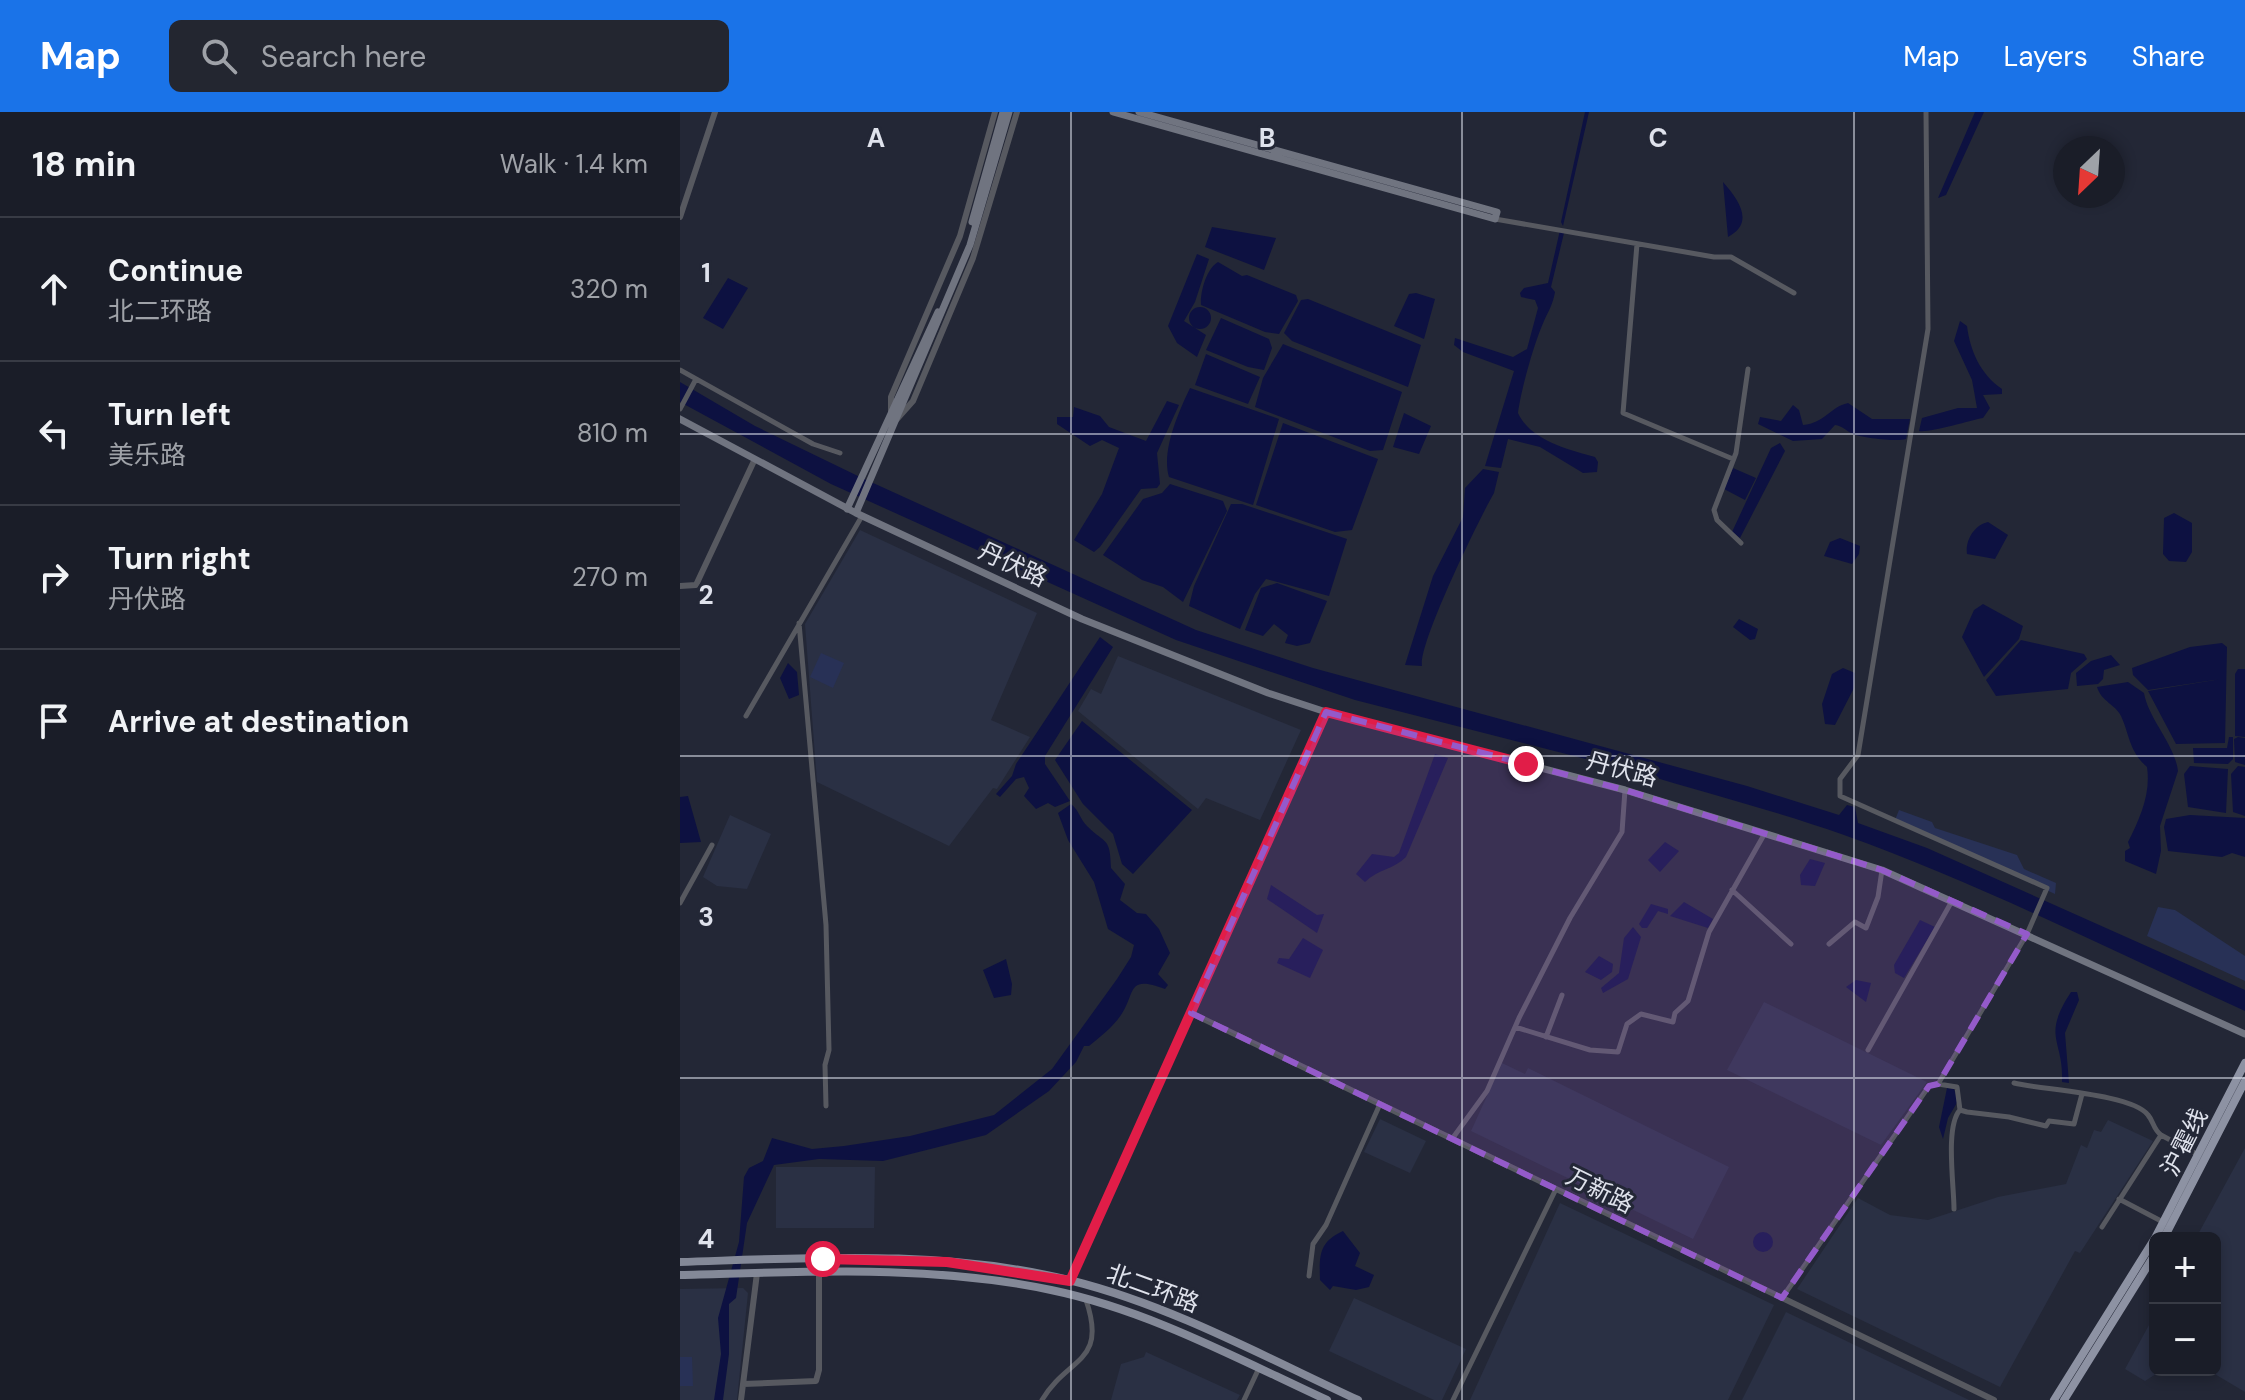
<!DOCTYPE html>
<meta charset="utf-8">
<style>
body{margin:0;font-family:"DM Sans","Noto Sans SC",sans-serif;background:#232630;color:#f1f3f6}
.controls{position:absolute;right:24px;bottom:24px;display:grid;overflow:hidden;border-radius:12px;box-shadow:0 4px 12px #0003}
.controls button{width:72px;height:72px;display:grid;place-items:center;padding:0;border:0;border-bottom:2px solid #383b45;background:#1a1d28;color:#f1f3f6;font:40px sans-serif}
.compass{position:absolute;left:1373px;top:24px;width:72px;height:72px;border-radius:50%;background:#1a1d28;box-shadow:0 4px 12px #0003;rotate:205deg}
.stop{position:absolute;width:24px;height:24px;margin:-18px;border:6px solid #e11d48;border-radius:50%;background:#fff}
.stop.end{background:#e11d48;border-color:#fff;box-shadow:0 2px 8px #0008}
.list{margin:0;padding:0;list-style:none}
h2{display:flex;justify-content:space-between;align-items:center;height:104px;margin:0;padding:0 32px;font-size:34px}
h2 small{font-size:26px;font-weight:400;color:#9fa2a8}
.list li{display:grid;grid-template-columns:52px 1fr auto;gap:24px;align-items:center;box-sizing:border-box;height:144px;padding:0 32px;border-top:2px solid #383b45}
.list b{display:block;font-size:30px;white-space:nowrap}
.list p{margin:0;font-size:26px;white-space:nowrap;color:#9fa2a8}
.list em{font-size:26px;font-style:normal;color:#9fa2a8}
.icon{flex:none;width:44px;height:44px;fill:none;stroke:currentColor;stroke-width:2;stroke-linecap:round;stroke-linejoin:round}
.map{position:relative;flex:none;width:1565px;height:1288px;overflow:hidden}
header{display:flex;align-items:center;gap:48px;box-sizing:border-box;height:112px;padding:0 40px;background:#1a73e8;color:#fff}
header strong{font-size:38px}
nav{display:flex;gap:44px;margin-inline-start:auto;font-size:28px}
.search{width:560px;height:72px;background:#232630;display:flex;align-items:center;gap:20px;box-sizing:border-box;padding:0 28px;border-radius:12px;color:#9fa2a8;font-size:30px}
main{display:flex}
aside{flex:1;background:#1a1d28}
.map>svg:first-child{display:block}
.built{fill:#2a3044}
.green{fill:#283156}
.water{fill:#0d1141}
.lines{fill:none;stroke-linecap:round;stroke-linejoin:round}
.minor{stroke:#575960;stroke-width:5}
.tertiary{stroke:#575960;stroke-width:6}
.secondary{stroke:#707480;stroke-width:7}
.primary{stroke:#848998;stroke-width:8}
.trunk{stroke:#8d92a3;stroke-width:8}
.route{stroke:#e11d48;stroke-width:10}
.marked{fill:#945aca;fill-opacity:0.2;stroke:#945aca;stroke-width:6;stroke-dasharray:16 10;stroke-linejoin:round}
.grid{fill:none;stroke:#dfe2ec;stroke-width:2;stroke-opacity:0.55}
.labels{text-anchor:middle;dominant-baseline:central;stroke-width:6;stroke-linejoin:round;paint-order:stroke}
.street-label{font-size:24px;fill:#dfe2ec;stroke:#232736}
.grid-label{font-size:26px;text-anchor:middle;font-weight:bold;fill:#dfe2ec;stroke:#232736;stroke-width:6;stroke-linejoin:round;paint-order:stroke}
</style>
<header>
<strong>Map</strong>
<div class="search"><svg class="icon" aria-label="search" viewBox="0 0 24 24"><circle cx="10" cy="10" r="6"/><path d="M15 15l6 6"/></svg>Search here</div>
<nav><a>Map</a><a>Layers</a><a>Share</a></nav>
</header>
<main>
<aside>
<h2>18 min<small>Walk · 1.4 km</small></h2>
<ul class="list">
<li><svg class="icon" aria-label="ahead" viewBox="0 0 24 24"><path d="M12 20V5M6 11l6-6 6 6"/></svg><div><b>Continue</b><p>北二环路</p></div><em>320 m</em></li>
<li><svg class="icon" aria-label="left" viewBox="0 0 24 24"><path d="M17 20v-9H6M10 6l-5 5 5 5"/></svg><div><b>Turn left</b><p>美乐路</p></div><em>810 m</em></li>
<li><svg class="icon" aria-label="right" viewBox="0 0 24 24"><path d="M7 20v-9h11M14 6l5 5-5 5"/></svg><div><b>Turn right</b><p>丹伏路</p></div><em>270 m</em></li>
<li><svg class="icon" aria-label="arrive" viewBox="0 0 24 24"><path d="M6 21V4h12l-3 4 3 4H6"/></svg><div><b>Arrive at destination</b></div></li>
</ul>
</aside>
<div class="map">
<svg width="1565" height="1288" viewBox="0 0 1565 1288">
<rect width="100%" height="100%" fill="#232736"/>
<path class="built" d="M180 418 357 501 311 608 350 625 317 677 313 676 269 734 137 670 125 512Z
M438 544 621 618 580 708 526 686 518 697 398 599 411 577 421 582Z
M50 703 91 722 67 777 37 774 23 765Z
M1084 890 1247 970 1201 1033 1047 958Z
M822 951 845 962 848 956 1049 1055 1013 1127 791 1019Z
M700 1007 746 1029 730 1061 684 1040Z
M1428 1008 1473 1029 1400 1141 1395 1139 1320 1275 1117 1177 1178 1086 1210 1103 1248 1108 1318 1085 1386 1072 1401 1033 1407 1036 1414 1018 1421 1020Z
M1565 1036V1280L1528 1258H1535V1126H1516Z
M96 1055H195L194 1116H96Z
M880 1091 1094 1193 1048 1288H790Z
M63 1176 68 1181 57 1288H0V1177Z
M674 1186 786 1237 762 1288H754L649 1239Z
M1106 1200 1156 1224 1289 1288H1062Z
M1475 1202V1258H1482L1465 1269 1445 1257Z
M466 1240 560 1283 557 1288H431L441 1252 464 1245Z"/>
<path class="green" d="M141 541 164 551 153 576 130 565Z
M1219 698 1252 710 1255 716 1337 743 1344 757 1376 771 1375 782 1215 708Z
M1478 795 1495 798 1565 844V869L1467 824Z
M0 1245H12L13 1274H0Z"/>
<path class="water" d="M905 0H909L883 114 881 110Z
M1295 0H1304L1266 83 1258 86Z
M1043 70C1059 88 1075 111 1048 125Z
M532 115 596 126 584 158 525 135Z
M880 118 884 121 871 175 875 180C873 192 869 198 864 209 854 231 841 278 838 301 850 328 889 338 915 345L918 350 917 360 903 361 860 335 828 327 821 356 805 354 834 259 783 240 774 233 775 226 833 245 847 237 858 196 855 188 841 185 840 181 844 176 868 171Z
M517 142 529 147 515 190 504 209 526 223 517 245 497 231 488 214Z
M538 150 562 164 567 163 616 183 618 189 599 222 585 220 521 193C520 181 526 157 538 150Z
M48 166 68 176 43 217 23 206Z
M736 181 755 187 744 227 714 214 729 182Z
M628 187 741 233 728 275 612 229 604 221 621 188Z
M509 206a11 11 0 1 1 22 0a11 11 0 1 1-22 0Z
M541 206 589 227 592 236 584 258 568 255 526 238Z
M1280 209 1287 214C1290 238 1300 262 1322 277V282L1303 283 1310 296 1303 306C1288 309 1249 321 1239 319L1242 306 1278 296H1297L1292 268 1274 229Z
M603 232 722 280 703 338 690 339 575 295 583 266Z
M526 242 580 265 568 292 515 273Z
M0 270 75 314 180 365 516 518 633 556 1067 674 1159 703 1167 693 1175 695 1178 711 1247 736 1565 878V899C1432 839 1301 772 1164 723 1097 699 1028 682 960 661L956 666 953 659 675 588 496 528 151 372 0 290Z
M510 276 599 307 573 393 489 365C481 339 499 299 510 276Z
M487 289 499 293 477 341 480 372 477 376 461 377 420 435 414 440 394 428 422 382 439 336 422 328 410 334 377 312V305H393L394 295 420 304 429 315 466 329Z
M1168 291 1192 307H1230L1226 327C1218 330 1183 326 1173 322 1166 319 1163 314 1155 313L1142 327 1113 329 1078 312 1080 305 1101 309 1113 293 1119 298 1123 313C1145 311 1150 295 1168 291Z
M724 301 751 314 739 342 713 335Z
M603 311 698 347 672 418 655 420 576 393Z
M1100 331 1105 339 1060 426 1052 420 1091 336Z
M1053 356 1076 366 1065 388 1044 377Z
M803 357 819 360 814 381C799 407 738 532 742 554L725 553 753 464 783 405 785 376Z
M490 372 543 389 547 399 503 490 483 475 462 468 423 443 463 387 482 381Z
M551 392H562L667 427 649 484 586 467 575 482 560 517 509 494 514 474Z
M1494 401 1512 411V440L1506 450 1489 449 1483 442 1484 406Z
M1308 410 1328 423 1315 447 1287 442C1285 429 1294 413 1308 410Z
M1160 426 1180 434 1179 442 1172 452 1144 444 1150 430Z
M597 471 647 489 630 531 617 534 605 531 608 523 594 512 583 524 565 518 581 476Z
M1303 492 1343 514 1339 527 1304 565 1282 525 1294 498Z
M1059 507 1078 517 1075 527 1070 528 1053 515Z
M420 525 433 535 365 644V652L390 689 375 695 368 691 356 697 344 684 349 676 344 665 336 667 320 685 316 682 332 664 336 652Z
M1341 528 1404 542 1407 547 1391 561 1388 577 1316 584 1306 568Z
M1542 531 1547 535 1545 631 1496 632 1468 579 1541 567 1468 578 1453 563 1452 556 1510 535Z
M1431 543 1440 553 1424 558 1423 567 1418 572 1397 574 1396 561 1411 549Z
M108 551 117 560 119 583 109 587 100 566Z
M1163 556 1175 561 1174 576 1155 613 1145 612 1142 592 1152 562Z
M1558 557H1565V625L1555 624V562Z
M1448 570 1464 581C1468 606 1495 633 1498 659L1480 714 1481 739 1476 762 1445 749V739L1450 736 1448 730C1460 706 1471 682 1467 655 1449 639 1450 624 1441 604 1436 593 1421 589 1417 575Z
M402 609 512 698 453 762 442 752 433 722 403 692 375 648Z
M1549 625H1553V647L1548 652 1514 651 1513 636H1547Z
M1558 625 1565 626V653L1555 650 1554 627Z
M755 642 768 646 726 745C713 758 698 757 685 770L676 762 692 742 714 745 719 741Z
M1510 654 1548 657 1546 701 1508 695 1504 662Z
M1558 654 1565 655V704L1553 700 1551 662Z
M8 684 21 730 0 731V685Z
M391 692C399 698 400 707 407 714 426 733 430 724 431 756L445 772 440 788 457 801 466 802 479 817 490 841 478 862 488 873 485 877C446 862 456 881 441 903 432 916 421 924 409 934H404L396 950 369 979 306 1023 203 1049 139 1047 94 1053 67 1111 56 1186 49 1192V1242L43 1288H34L41 1242 38 1206 59 1130 64 1065 69 1056 83 1049 92 1026 132 1037 164 1034 230 1024 314 1003 372 957 437 867 451 845 454 833 428 817 414 770 388 728 378 701Z
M1510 703 1565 706V745L1552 741 1542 745 1488 739 1484 715 1486 707Z
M985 730 999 739 980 760 968 748Z
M1130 747 1145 751 1135 774 1121 773 1120 763Z
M591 773 637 803 644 802 637 821 587 787Z
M1004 790 1033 807 1028 816 990 804Z
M971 792 988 797V802L978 799 967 816H962L959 812Z
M1240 808 1255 815 1224 866 1215 861 1214 853Z
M953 815 961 825 948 867 923 881 921 876 939 861 944 826Z
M623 826 643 838 630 866 597 851 599 846 609 847Z
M919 844 933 852 932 860 921 868 905 860Z
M326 847 332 872 331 883 314 886 303 858Z
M1176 868 1191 871 1186 890 1166 875Z
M1391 880H1397L1399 888 1385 921 1389 971 1382 970C1384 927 1361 926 1391 880Z
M1267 976 1274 977 1278 989 1268 1006 1263 1027 1259 1015Z
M663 1119 680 1141 675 1154 694 1163 689 1175 676 1178 653 1174 650 1178 640 1168C639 1141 640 1130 663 1119Z
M1073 1130a10 10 0 1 1 20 0a10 10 0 1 1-20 0Z"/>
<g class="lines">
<path class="minor" d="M815 107 1034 145H1051L1114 181
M957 132 943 301 1053 347
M0 258 133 332 160 341
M0 297 16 267
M1061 431 1037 408 1034 398 1056 341 1068 257
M119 511 146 813 149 938 145 953 146 994
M66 604 182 404
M1052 778 1111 832
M0 791 32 733
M1149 832 1175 810 1186 816 1198 785 1202 758
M835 915 910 938 938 940 947 912 961 902 993 910 995 901 1008 889 1029 820 1085 721
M866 925 882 883
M1188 938 1272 789
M1334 971C1363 978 1452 982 1468 1003 1474 1010 1473 1017 1481 1023
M1258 972 1277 975 1280 998 1287 1000 1329 1005 1366 1014 1369 1009 1394 1012 1402 982
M772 1027 807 979 839 906 890 806 942 720 945 678
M1439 1087 1483 1110
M1274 1097C1274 1073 1265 1014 1280 998
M1422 1115 1481 1023 1518 1043
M629 1164 633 1132 646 1113 700 992
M1102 1186 1249 974 1258 972 1347 822 1367 776 1160 684V667L1178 643 1248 217 1246 0
M362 1288C387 1245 428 1252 406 1188
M564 1288 579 1256
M773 1288 876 1077"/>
<path class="tertiary" d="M0 105 35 0
M211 301V285L280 124 315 0
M217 307 233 289 293 146 337 0
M0 474 16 473 74 349
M511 901 1314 1288
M390 1169 646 600
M63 1272 136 1269 139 1258V1160
M61 1288 77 1161"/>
<path class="secondary" d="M433 0 815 107 817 100 459 0
M292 110 323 0
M0 307 176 401 402 507 588 581 646 600 945 678 1202 758 1565 922
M167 397 258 200
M176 401 290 133 329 0"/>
<path class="primary" d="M0 1150C130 1146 266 1137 393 1169 492 1194 585 1245 678 1288
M0 1163C123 1160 249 1152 371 1178 468 1198 558 1247 647 1288"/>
<path class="trunk" d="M1475 1126 1565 951
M1484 1126 1565 969
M1374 1288 1475 1126
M1384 1288 1475 1142"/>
</g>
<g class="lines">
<path class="route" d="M143 1147 267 1150 390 1169 646 600 846 652"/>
</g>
<path class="marked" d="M646 600 945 678 1202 758 1347 822 1258 972 1249 974 1102 1186 511 901Z"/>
<path class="grid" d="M391 0V1288M782 0V1288M1174 0V1288M0 322H1565M0 644H1565M0 966H1565"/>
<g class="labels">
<g class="street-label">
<text transform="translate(333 452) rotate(25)">丹伏路</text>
<text transform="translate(942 657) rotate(15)">丹伏路</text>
<text transform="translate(1504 1030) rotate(-63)">沪霍线</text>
<text transform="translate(920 1078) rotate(26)">万新路</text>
<text transform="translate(473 1176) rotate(20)">北二环路</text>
</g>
</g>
<g class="grid-label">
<text x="196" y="35">A</text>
<text x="587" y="35">B</text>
<text x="978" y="35">C</text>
<text x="26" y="170">1</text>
<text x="26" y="492">2</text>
<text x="26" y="814">3</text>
<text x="26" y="1136">4</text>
</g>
</svg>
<div class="controls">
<button>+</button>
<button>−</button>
</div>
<svg class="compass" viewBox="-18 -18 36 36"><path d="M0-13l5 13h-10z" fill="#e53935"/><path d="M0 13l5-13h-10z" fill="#9fa2a8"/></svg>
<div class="stop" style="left:143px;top:1147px"></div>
<div class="stop end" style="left:846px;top:652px"></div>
</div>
</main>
